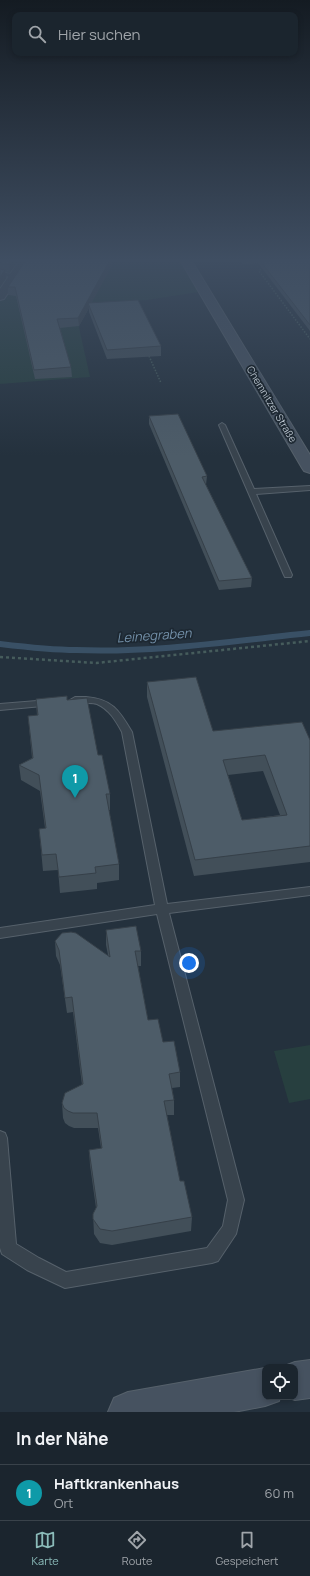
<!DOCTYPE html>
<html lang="de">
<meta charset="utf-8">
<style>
body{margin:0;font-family:Manrope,sans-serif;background:#28313a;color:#f1f3f6}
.controls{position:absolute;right:12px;bottom:12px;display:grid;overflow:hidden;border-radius:8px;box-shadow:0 2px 6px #0003}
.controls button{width:36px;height:36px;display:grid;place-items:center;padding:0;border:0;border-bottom:1px solid #39424a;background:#1b252e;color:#f1f3f6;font:20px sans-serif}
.you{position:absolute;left:189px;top:963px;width:14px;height:14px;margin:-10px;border:3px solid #fff;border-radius:50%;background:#1a73e8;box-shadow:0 0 0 6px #1a73e833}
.badge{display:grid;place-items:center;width:26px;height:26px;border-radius:50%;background:#8bbbb9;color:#fff;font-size:13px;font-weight:700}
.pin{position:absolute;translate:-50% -33px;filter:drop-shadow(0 1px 2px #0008)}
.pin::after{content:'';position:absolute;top:21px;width:14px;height:12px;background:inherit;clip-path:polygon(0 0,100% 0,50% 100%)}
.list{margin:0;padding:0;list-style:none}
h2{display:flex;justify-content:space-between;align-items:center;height:52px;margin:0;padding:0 16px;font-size:17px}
h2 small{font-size:13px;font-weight:400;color:#a0a5aa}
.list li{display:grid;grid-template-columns:26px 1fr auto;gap:12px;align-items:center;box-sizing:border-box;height:56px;padding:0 16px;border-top:1px solid #39424a}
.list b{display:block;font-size:15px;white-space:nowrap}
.list p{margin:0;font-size:13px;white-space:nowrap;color:#a0a5aa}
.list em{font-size:13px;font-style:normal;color:#a0a5aa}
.icon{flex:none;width:22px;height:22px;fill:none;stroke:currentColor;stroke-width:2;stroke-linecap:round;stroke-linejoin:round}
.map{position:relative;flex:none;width:310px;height:1412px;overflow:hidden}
.search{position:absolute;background:#1b252e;box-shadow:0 2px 6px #0003;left:12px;right:12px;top:12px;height:44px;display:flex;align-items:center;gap:10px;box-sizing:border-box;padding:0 14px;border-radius:8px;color:#a0a5aa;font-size:15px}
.sheet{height:108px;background:#1b252e}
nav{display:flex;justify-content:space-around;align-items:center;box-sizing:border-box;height:56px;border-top:1px solid #39424a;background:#1b252e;font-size:11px;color:#a0a5aa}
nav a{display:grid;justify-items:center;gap:2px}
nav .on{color:#8bbbb9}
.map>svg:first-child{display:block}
.green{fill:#273f3f}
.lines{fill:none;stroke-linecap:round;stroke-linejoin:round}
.stream{stroke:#395065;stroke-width:6}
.service-casing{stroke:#56616b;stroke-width:2}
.minor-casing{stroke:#56616b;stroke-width:2}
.secondary-casing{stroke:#56616b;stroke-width:2}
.path-far1{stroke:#465c5c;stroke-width:1.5;stroke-dasharray:1.5 1.5;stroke-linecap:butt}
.path{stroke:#465c5c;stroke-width:2.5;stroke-dasharray:3 3;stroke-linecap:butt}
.service{fill:#38434d;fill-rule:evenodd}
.minor{fill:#38434d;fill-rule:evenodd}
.secondary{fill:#465260;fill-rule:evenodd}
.wall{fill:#424f59;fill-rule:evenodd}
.shaded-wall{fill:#364049}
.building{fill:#4d5c68;stroke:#364049;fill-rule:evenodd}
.labels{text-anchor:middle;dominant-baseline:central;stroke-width:3.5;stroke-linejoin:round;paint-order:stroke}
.far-street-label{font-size:10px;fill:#b4bec8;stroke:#1d2832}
.water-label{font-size:13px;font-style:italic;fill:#7491aa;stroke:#1d2832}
</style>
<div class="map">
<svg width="310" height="1412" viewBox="0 0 310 1412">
<rect width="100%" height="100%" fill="#24313d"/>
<path class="green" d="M0 258H178L199 292 147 300 74 305 90 377 0 384Z
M310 1045V1099L289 1103 274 1051Z"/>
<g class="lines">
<path class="stream" d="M0 644C25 647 50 650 76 650 154 653 233 641 310 633"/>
<g class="service-casing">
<path id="service" d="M0 272 18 275 15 277 0 276Z
M222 423 225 425 254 489 310 486V490L256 494 292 575 291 577H285L284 575 219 425Z
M86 697C112 699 119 710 132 732L167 904 310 887V895L169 913 244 1200 236 1234 218 1261 212 1263 65 1288 27 1270 2 1254 0 1248V1131L5 1133 7 1138 16 1244 39 1258 66 1272 207 1248 223 1226 228 1200 157 914 0 938V928L155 905 122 732C116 721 109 709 97 704 89 701 76 706 70 700L75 697Z
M49 700 53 701 54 703 53 705 0 710V704Z"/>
</g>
<g class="minor-casing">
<path id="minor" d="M21 258H32L4 299 0 300V289Z"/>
</g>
<g class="secondary-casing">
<path id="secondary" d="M179 258H190L310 455V473L304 471 302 468Z
M310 1360V1398L295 1400 287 1397H295V1367H282L295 1362Z
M265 1368V1397H280L279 1401 265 1406 234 1412H108L114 1398 128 1392Z"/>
</g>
<path class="path-far1" d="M263 267 259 271 310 339
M149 356 161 383"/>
<path class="path" d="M0 657 96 663 310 641"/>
<use href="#service" class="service"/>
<use href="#minor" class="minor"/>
<use href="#secondary" class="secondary"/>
</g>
<path class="wall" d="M0 258H20L10 272H5L6 278 0 286Z
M27 258H116L91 303 161 346V356L107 359 89 312V308L79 326 60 328 71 367 72 377 35 379 16 296 8 295V287Z
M238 258H310V331L258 263 242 264Z
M149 416 207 476 206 485 252 578 251 587 219 590 149 424Z
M147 682 213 731 310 740V862L194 876 147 697ZM263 771 280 815 242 820 228 775Z
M36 699 67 700 98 755 110 794V810H109L119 864V880L97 883V889L60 893 58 870 43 871 39 829 45 828 40 791 21 780 19 765 32 758 28 716H37Z
M106 930 141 951V966H138L148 1020 163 1042 180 1072V1087L172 1088 174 1100V1115H167L180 1181 192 1217 191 1231 112 1245 100 1243 94 1234 93 1214 96 1208 90 1165 89 1150 101 1148 98 1128H74L69 1126 65 1123 63 1118 62 1103 82 1085 73 1012 67 1013 60 965 56 956 55 941 108 955 106 945Z"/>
<path class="shaded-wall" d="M13 258H20L10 272 9 264Z
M111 258H116L90 306 88 303 89 308 79 326 78 318Z
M5 270 6 278 0 286V277Z"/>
<path class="building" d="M0 258H13L9 264 0 263Z
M27 258H111L78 318 57 319 71 367 34 370 15 287H8Z
M258 258H310V325Z
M0 269 5 270 0 277Z
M138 300 161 346 107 350 88 303Z
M178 414 207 476 202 477 252 578 219 581 149 416Z
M196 677 213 731 302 722 310 740V846L195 860 147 682ZM265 755 287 815 242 820 223 760Z
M67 696V700L87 698 98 755H102L110 794H106L119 864 95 867 96 873 59 877 56 854 42 855 39 829 46 828 39 775 19 765 33 758 28 716 38 715 36 699Z
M136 926 141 951H135L148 1020 158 1019 163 1042 174 1041 180 1072 169 1074 174 1100 164 1101 180 1181H184L192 1217 112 1231 100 1229 93 1219V1214L97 1206 89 1150 102 1148 97 1113H73L68 1111 64 1108 62 1103 65 1093 83 1084 72 997 65 998 59 950 55 941 62 933 71 932 76 933 110 957 106 930Z"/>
<linearGradient id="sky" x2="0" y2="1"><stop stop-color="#141b22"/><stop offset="0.57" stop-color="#3f4e62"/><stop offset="1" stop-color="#3f4e62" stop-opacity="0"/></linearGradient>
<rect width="310" height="456" fill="url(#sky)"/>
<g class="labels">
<g class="far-street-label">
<text transform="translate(272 404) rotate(59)">Chemnitzer Straße</text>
</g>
<g class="water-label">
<text transform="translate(154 635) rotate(-4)">Leinegraben</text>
</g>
</g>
</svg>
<div class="controls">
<button><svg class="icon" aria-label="locate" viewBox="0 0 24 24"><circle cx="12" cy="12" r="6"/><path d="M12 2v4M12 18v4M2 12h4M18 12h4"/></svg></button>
</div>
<div class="you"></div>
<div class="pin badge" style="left:75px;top:798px;background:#0f9aa8">1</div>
<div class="search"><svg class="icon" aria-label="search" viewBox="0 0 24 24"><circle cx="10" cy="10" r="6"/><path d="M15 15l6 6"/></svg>Hier suchen</div>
</div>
<section class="sheet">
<h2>In der Nähe<small></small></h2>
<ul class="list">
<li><span class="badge" style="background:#0f9aa8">1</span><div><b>Haftkrankenhaus</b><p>Ort</p></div><em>60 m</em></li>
</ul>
</section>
<nav>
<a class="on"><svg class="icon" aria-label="map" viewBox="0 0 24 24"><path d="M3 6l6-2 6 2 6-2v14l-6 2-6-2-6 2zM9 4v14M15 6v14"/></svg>Karte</a>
<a><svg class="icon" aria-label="directions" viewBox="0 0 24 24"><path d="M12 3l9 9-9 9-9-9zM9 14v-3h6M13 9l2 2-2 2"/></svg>Route</a>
<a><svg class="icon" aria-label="saved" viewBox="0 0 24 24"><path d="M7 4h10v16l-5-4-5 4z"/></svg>Gespeichert</a>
</nav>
